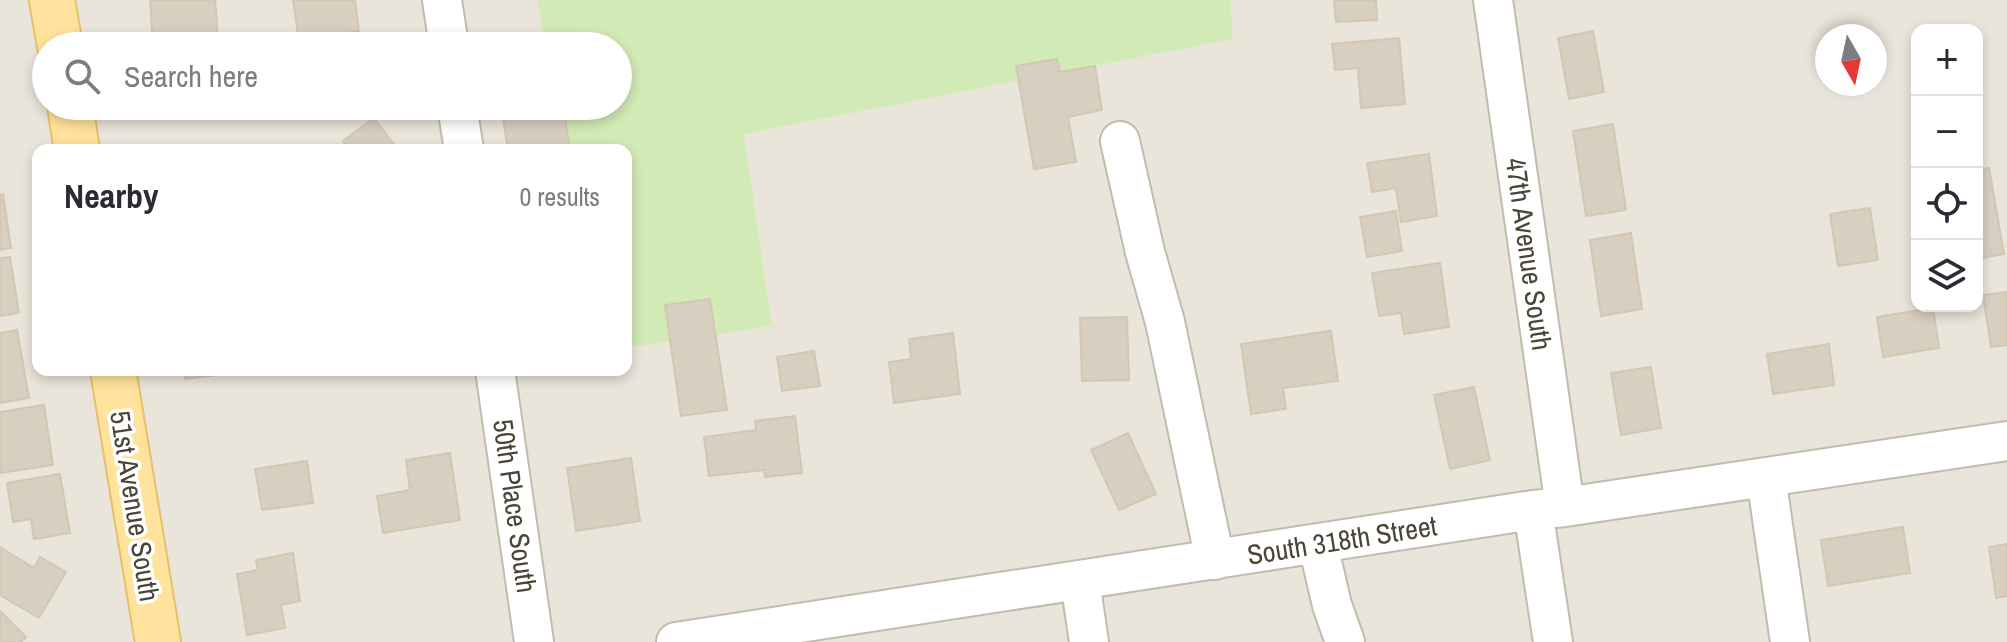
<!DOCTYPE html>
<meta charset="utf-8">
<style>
body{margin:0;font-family:"Archivo Narrow",sans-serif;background:#f2f2f3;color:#2b2b33}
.controls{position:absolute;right:24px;top:24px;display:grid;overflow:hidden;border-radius:16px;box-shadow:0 4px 12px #0003}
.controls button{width:72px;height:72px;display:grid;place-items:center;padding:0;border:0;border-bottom:2px solid #e1e1e2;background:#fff;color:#2b2b33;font:40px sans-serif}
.compass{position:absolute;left:1815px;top:24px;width:72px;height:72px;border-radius:50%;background:#fff;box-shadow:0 4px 12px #0003;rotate:171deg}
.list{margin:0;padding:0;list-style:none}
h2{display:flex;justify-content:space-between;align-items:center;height:104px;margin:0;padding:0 32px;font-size:34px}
h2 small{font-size:26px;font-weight:400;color:#7c7c81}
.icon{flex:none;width:44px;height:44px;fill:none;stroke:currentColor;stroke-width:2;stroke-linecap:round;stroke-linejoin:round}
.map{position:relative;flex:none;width:2007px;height:642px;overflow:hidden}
.search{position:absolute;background:#fff;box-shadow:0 4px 12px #0003;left:32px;top:32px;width:600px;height:88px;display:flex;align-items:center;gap:20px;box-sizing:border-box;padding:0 28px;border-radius:44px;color:#7c7c81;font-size:30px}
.panel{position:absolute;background:#fff;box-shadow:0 4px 12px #0003;left:32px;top:144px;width:600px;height:232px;border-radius:16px}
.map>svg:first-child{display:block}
.residential{fill:#eae5da;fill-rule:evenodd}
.green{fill:#d2eab5}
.building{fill:#d8cfc1;stroke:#d3c7b4;stroke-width:2}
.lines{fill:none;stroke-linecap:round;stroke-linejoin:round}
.minor-casing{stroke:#c2bbae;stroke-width:42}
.major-casing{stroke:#e6c16a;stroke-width:48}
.minor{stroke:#fff;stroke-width:38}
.major{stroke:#ffe39c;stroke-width:44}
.labels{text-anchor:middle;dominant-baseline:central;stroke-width:7;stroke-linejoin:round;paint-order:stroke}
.street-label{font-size:28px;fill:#4b4439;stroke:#fff}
</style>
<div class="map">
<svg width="2007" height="642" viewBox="0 0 2007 642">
<rect width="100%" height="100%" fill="#f6f3ec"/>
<path class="residential" d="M0 0H537L546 46H46V106H556L564 150H38V370H626V348L772 326 744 134 1233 39 1231 0H2007V642H0ZM1917 30H1977V306H1917ZM1827 36H1875V84H1827Z"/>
<path class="green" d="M537 0H1231L1233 39 744 134 772 326 626 348V150H564L556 106H618V46H546Z"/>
<path class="building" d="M150 0H215L218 37 153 43Z
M293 0H355L359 31 299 41Z
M1334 0H1376L1377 20 1336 22Z
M1593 31 1604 92 1569 99 1558 38Z
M1399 38 1405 104 1361 108 1358 68 1335 70 1332 44Z
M1057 59 1060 72 1095 66 1102 110 1068 117 1076 162 1034 169 1016 66Z
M501 106H563L570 150H508Z
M374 118 398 150H349L343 141Z
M1613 124 1626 210 1586 216 1573 131Z
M1429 154 1437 216 1401 222 1396 188 1372 192 1367 163Z
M1989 168 2004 254 1977 259V170Z
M3 194 11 248 0 250V195Z
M1870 208 1878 260 1838 266 1830 214Z
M1396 211 1402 251 1367 257 1360 217Z
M1631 233 1642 309 1601 316 1590 240Z
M10 257 19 313 0 316V258Z
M1440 263 1449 327 1404 334 1401 313 1379 316 1372 273Z
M2007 292V345L1991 347 1983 295Z
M710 299 727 410 681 416 665 305Z
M1933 308 1939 348 1883 357 1877 317Z
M1127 317 1129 380 1082 381 1080 318Z
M17 330 29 398 0 403V333Z
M1331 331 1338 381 1283 388 1286 409 1251 414 1241 344Z
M953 333 960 394 894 403 889 362 911 359 909 339Z
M1829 344 1834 385 1773 394 1767 354Z
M814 351 820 386 782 391 777 357Z
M1651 367 1661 428 1621 435 1611 373Z
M184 370H226L227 374 185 379Z
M1474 387 1490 460 1450 469 1434 395Z
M44 405 53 465 0 473V412Z
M795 416 802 473 765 477 764 470 709 476 704 437 756 430 755 421Z
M1128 433 1156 494 1119 510 1091 450Z
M450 453 460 520 383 533 377 496 410 490 406 460Z
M631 458 640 521 576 531 567 468Z
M307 461 313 503 262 510 255 469Z
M60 474 70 533 34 539 31 519 13 522 7 483Z
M1903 527 1910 573 1828 586 1821 540Z
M2007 544V596L1996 598 1989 547Z
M0 547 34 568 40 557 66 572 39 618 0 595Z
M293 553 300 601 281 605 285 628 247 635 237 574 258 570 256 560Z
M0 611 26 637 21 642H0Z"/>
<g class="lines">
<g class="minor-casing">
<path id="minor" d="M442 0 449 46
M1493 0 1565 507
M457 106 464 150
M1120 141 1145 252 1165 322 1215 560
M495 370 534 642
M1766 477 1790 642
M1533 510 1553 642
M1318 545 1332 605 1345 642
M1080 581 1089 642
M676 642 1533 510 1565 507 2007 441"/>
</g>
<g class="major-casing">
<path id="major" d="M52 0 60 46
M70 106 77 150
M113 370 158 642"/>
</g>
<use href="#minor" class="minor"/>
<use href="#major" class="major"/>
</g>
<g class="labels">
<g class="street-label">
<text transform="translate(1529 254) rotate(82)">47th Avenue South</text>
<text transform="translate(135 506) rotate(81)">51st Avenue South</text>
<text transform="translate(515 506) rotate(82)">50th Place South</text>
<text transform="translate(1342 540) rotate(-9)">South 318th Street</text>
</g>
</g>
</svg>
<div class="controls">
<button>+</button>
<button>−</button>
<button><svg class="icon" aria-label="locate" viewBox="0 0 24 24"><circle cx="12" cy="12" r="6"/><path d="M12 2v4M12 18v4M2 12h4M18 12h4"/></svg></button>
<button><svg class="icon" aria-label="layers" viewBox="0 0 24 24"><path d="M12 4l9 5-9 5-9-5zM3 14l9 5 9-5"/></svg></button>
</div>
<svg class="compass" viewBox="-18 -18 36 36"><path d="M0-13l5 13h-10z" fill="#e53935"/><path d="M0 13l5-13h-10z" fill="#7c7c81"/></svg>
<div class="search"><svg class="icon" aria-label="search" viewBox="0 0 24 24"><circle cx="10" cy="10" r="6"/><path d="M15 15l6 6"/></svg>Search here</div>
<section class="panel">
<h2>Nearby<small>0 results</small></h2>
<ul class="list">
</ul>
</section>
</div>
